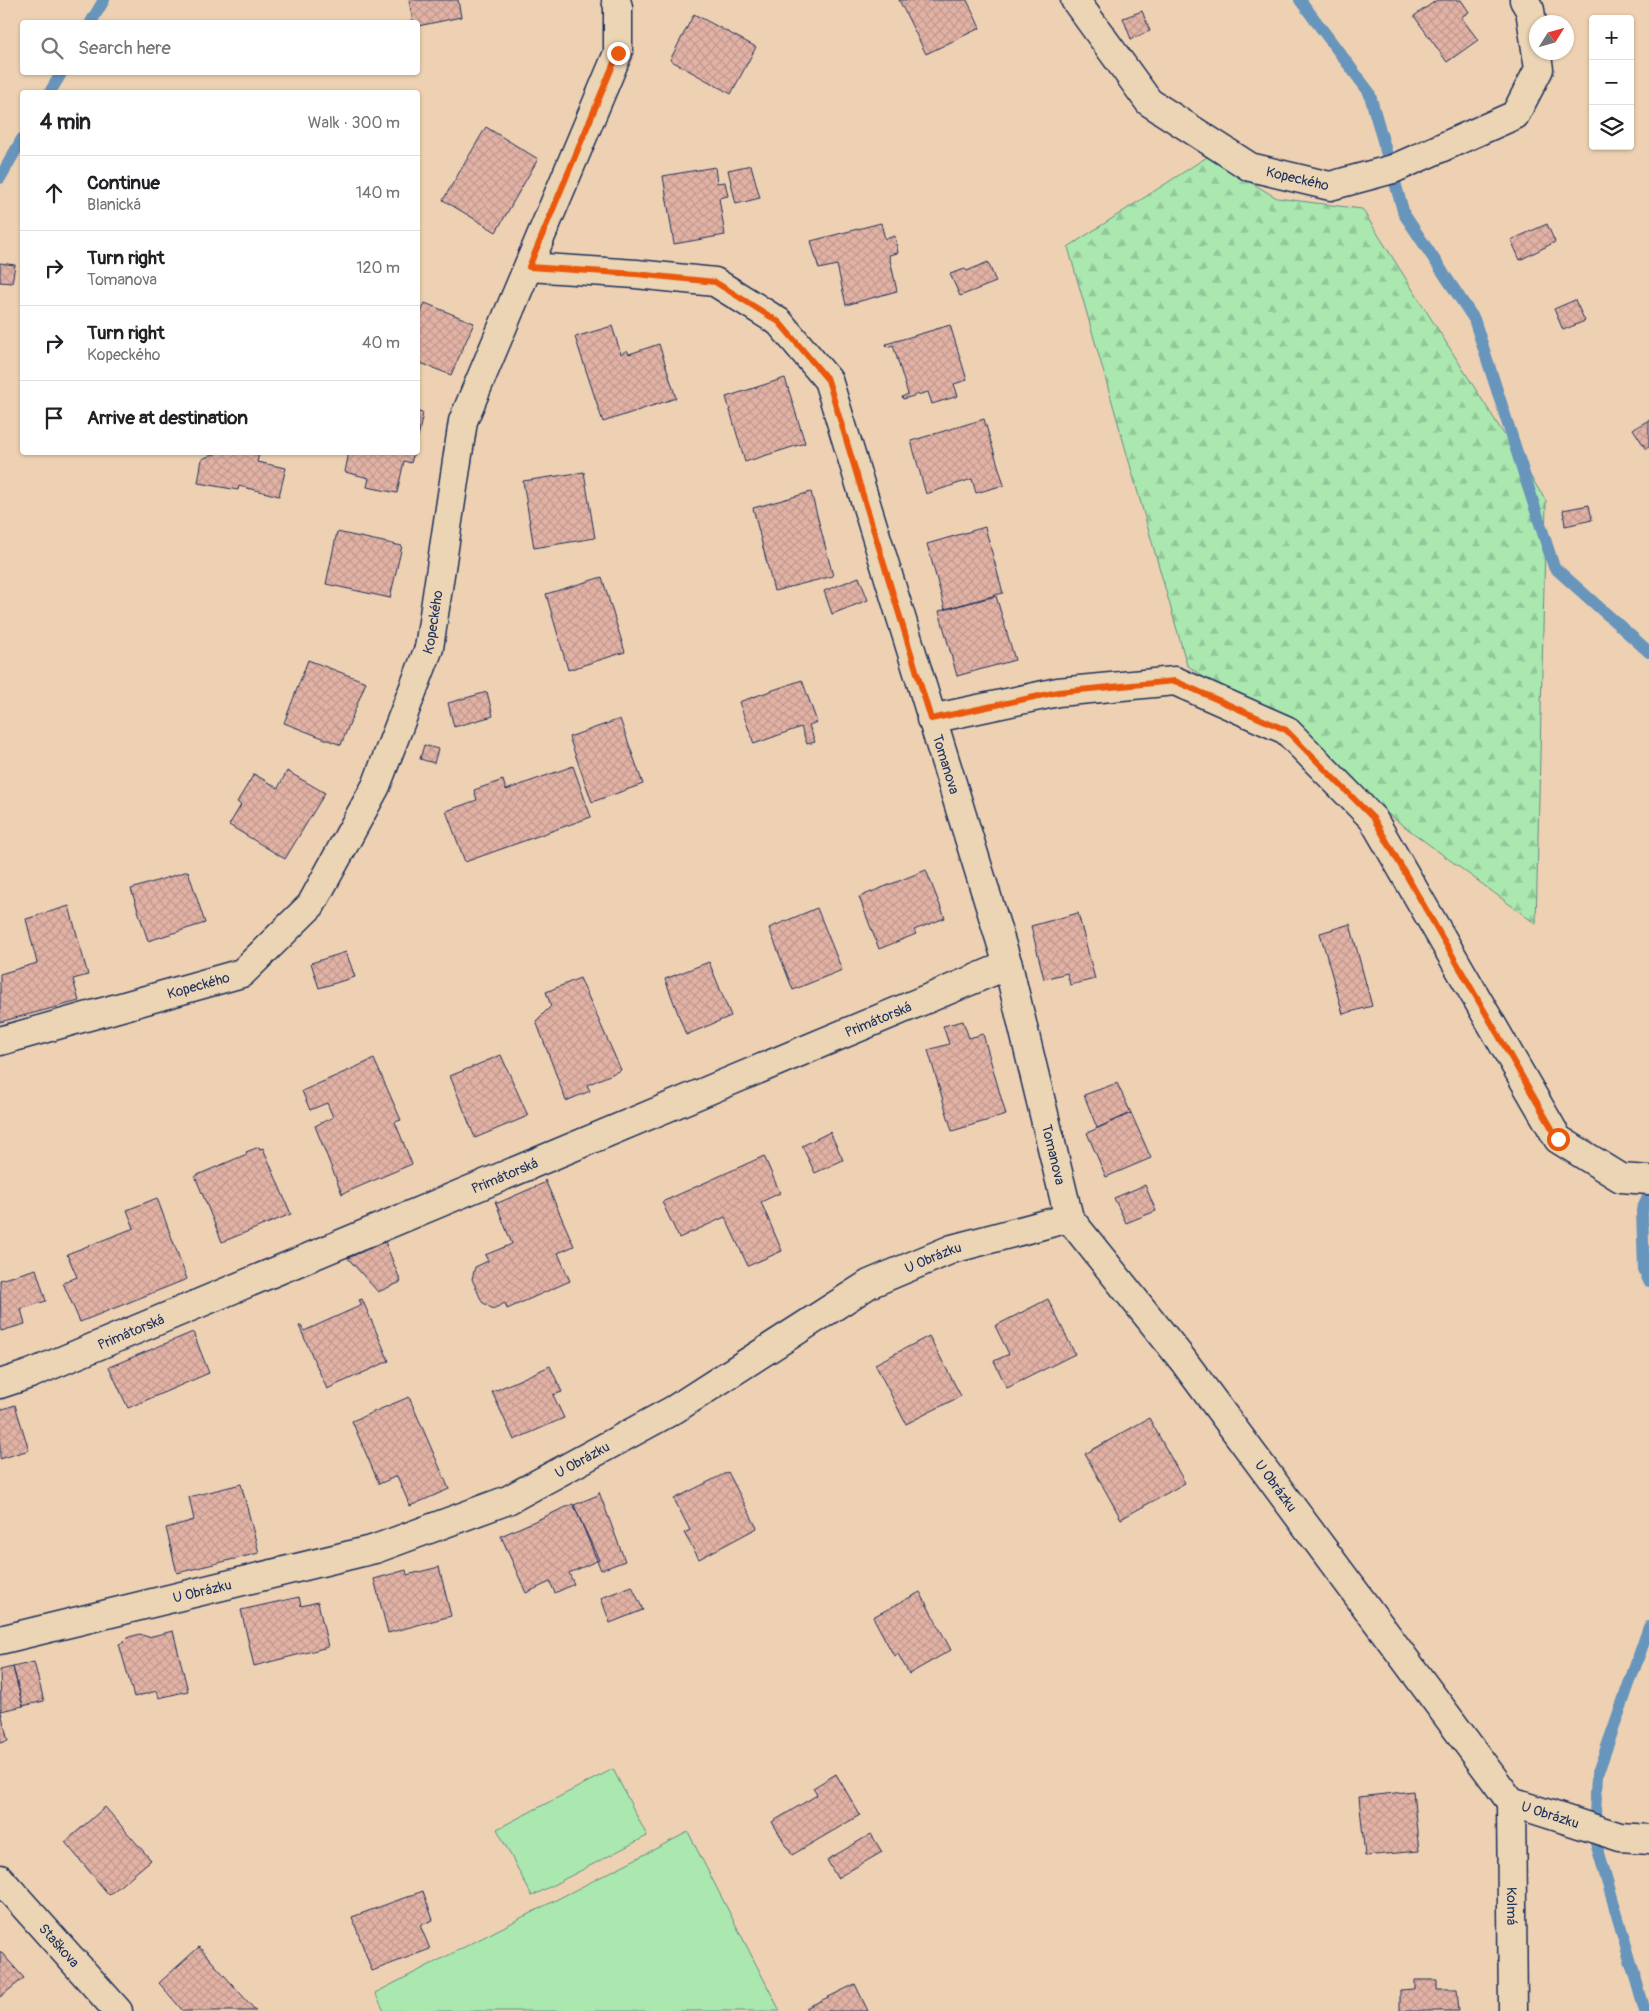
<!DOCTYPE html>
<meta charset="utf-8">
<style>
body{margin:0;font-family:Pangolin,sans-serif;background:#f6f6f6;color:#202124}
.controls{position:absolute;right:15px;top:15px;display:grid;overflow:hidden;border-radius:5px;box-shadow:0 1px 4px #0004}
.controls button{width:45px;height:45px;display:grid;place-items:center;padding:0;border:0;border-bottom:1px solid #e0e0e0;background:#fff;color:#202124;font:25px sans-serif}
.compass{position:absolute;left:1529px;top:15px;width:45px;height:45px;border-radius:50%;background:#fff;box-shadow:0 1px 4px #0004;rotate:53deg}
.stop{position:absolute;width:15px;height:15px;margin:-11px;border:4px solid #ea580c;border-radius:50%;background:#fff}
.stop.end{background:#ea580c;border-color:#fff;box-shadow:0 1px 5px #0008}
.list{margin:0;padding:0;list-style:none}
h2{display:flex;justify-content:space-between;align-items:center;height:65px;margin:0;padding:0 20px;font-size:21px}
h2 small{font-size:16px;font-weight:400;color:#757577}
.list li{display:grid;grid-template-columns:32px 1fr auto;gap:15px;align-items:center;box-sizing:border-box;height:75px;padding:0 20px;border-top:1px solid #e0e0e0}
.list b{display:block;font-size:19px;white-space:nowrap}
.list p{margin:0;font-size:16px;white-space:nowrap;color:#757577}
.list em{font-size:16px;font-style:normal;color:#757577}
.icon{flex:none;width:28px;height:28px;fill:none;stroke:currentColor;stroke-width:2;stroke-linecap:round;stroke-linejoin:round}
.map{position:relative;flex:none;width:1649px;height:2011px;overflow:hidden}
.search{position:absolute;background:#fff;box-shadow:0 1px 4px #0004;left:20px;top:20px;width:400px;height:55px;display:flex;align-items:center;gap:12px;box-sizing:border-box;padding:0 18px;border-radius:5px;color:#757577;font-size:19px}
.panel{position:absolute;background:#fff;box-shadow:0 1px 4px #0004;left:20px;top:90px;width:400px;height:365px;border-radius:5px}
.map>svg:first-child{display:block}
.forest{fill:url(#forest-firs);stroke:#628c86}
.green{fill:#aae8af;stroke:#628c86}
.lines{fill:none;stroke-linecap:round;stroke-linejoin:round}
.stream{stroke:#6795bc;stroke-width:12}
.building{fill:url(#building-cross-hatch);stroke:#1b2f5e}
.street-casing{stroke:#1b2f5e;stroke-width:31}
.street{stroke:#ebd5b4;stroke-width:28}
.route{stroke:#ea580c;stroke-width:6}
.labels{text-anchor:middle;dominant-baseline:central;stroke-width:4.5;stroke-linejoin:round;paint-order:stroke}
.street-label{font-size:14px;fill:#1b2f5e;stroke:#ebd5b4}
</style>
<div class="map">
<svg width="1649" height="2011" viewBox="0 0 1649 2011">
<defs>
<pattern id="forest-firs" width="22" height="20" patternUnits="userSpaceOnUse" patternTransform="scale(1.25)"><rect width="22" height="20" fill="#aae8af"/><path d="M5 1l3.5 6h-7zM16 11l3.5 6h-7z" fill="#92c799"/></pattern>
<pattern id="building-cross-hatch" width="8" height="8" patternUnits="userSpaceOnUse" patternTransform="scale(1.25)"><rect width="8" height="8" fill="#e2b2a4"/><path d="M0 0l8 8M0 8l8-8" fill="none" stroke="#c19990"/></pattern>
</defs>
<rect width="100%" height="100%" fill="#eed1b2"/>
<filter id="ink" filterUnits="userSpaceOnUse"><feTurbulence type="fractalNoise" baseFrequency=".02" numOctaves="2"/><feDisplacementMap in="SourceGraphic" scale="10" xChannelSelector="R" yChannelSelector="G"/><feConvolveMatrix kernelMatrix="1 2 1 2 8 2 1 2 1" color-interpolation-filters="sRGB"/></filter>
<g filter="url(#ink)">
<path class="forest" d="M1207 157 1277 198 1362 209 1546 501 1536 924 1187 665 1068 247Z"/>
<path class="green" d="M613 1769 647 1836 532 1896 497 1829Z
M688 1832 780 2011H384L375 1993Z"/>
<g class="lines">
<path class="stream" d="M1300 0 1369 92 1404 214 1474 319 1554 567 1649 652
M91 22 104 0
M50 92 62 72
M0 178 22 139
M1649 1195 1642 1210 1644 1270 1649 1281
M1645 2011 1594 1836 1597 1775 1649 1627"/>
</g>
<path class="building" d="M409 0H458L461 17 418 26V22H413Z
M899 0H967L980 28 926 54Z
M1437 0H1461L1469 12 1461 17 1478 40 1447 62 1414 16Z
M1142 11 1150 31 1131 39 1123 18Z
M694 14 756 47 731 94 670 60Z
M486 127 538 159 496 232 443 200Z
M751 165 760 198 736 204 728 170Z
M715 167 717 183 725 182 728 196 719 198 725 235 674 244 663 176Z
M881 223 885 239 895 236 898 253 889 255 897 291 846 305 837 265 819 269 811 241Z
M1547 224 1555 242 1520 260 1511 240Z
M988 262 996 282 960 296 950 274 965 269 967 271Z
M0 263 15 265 12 283 0 282Z
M1575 300 1585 321 1563 330 1554 309Z
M425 303 474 323 451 375 418 362V320Z
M950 325 967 380 954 384 958 396 932 404 928 392 903 399 902 397 908 394 893 345 887 347 886 344Z
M612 326 621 354 627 350 629 354 659 344 676 398 603 422 575 337Z
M785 378 805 443 745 462 726 397Z
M418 412 423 413 418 437Z
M984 419 1004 485 976 493 972 479 926 494 911 441Z
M1649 420V447L1646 449 1633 429Z
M219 452 259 454 257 462 286 468 279 496 239 486 238 490 198 483 202 459Z
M349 452H414L411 463 404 461 397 493 367 487 369 478 345 472Z
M584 472 595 538 534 548 523 481Z
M811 492 833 576 774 591 753 508Z
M1589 505 1592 520 1565 526 1563 510Z
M985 527 1003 593 945 609 927 544Z
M337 532 402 546 390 598 326 584Z
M602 577 625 652 568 670 546 594Z
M859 577 868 600 832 614 824 591Z
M996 596 1015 660 957 676 939 611Z
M308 660 366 682 341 745 284 723Z
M802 680 817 722 809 725 815 742 807 744 801 727 754 744 739 702Z
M487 692 493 716 454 727 448 703Z
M620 719 643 784 592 802 569 737Z
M424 745 438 749 434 763 420 759Z
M573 766 591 817 465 862 446 811 477 800 474 790 503 780 506 790Z
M287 771 325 793 285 859 229 825 241 805 237 802 254 774 278 788Z
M926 870 945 918 914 930 916 934 879 949 859 897Z
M188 871 205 923 148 941 131 889Z
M69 906 88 975 73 979 79 1001 0 1022V974L37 963 26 919Z
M817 908 842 970 793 990 769 928Z
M1078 913 1095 979 1070 985 1067 973 1044 979 1031 926Z
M1350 924 1372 1006 1343 1014 1320 933Z
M346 952 355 977 319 988 311 963Z
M709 962 731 1016 686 1035 665 979Z
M580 978 621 1070 587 1085 590 1091 566 1101 536 1021 551 1006 546 992Z
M963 1021 969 1038 983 1034 1006 1115 952 1131 928 1050 949 1044 943 1026Z
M501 1055 528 1116 475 1138 450 1076Z
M374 1059 401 1120 395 1122 412 1164 342 1194 315 1126 333 1117 327 1103 310 1110 302 1091Z
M1117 1083 1131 1113 1097 1128 1084 1095Z
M1131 1113 1151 1158 1106 1177 1087 1133Z
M830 1132 843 1160 815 1173 802 1146Z
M259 1147 260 1149 263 1148 291 1214 222 1242 195 1176 247 1154 246 1152Z
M764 1156 780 1193 761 1202 782 1251 748 1266 725 1217 679 1238 662 1202Z
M545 1180 574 1246 558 1253 570 1281 507 1309 505 1303 493 1309 482 1302 472 1279 475 1267 488 1261 485 1255 512 1244 495 1201 498 1203 544 1183Z
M1145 1185 1156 1211 1126 1223 1114 1198Z
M157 1198 187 1279 80 1322 63 1283 77 1277 67 1254 134 1228 127 1210Z
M382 1239H384L401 1282 378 1292 345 1255 348 1258 384 1242Z
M36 1269 46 1301 21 1309 25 1324 1 1331 0 1280Z
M362 1299 389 1361 327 1389 299 1326H301L304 1331 362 1305 359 1300Z
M1048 1299 1075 1354 1007 1388 994 1361 1009 1354 995 1326Z
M193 1332 209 1373 128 1408 109 1367Z
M929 1336 961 1396 906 1424 875 1364Z
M550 1366 562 1392 553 1395 564 1418 514 1440 492 1392Z
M409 1397 449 1489 410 1506 397 1476 379 1484 352 1421Z
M15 1405 29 1450 0 1459V1410Z
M1149 1418 1185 1483 1121 1519 1085 1454Z
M728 1472 757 1528 699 1559 684 1533 690 1530 674 1499Z
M241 1484 259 1553 177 1573 166 1528 194 1520 189 1497Z
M599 1492 625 1561 601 1570 574 1505 598 1495Z
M573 1504 599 1560 569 1573 574 1584 555 1593 550 1582 526 1593 501 1536Z
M439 1567 451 1616 388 1633 374 1579 406 1570 407 1575Z
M632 1586 643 1610 610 1623 601 1598Z
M920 1592 951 1650 909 1674 898 1654 894 1656 873 1617Z
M299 1597 301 1606 318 1602 328 1647 254 1666 241 1610Z
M173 1631 188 1691 159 1698 157 1691 134 1697 119 1644 124 1642 129 1637 140 1634 148 1637Z
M34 1662 44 1701 23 1706 13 1667Z
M13 1667 23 1706 1 1711 0 1670Z
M0 1708 8 1741 0 1743Z
M836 1774 860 1815 792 1855 772 1822 817 1795 813 1788Z
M1413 1791 1419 1851 1365 1856 1359 1797Z
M105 1807 151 1860 109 1895 65 1842Z
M871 1834 882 1852 837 1878 827 1860Z
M423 1891 433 1920 420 1925 430 1949 372 1971 352 1917Z
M199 1947 256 2011H183L159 1983Z
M0 1951 24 1978 0 1997Z
M1415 1980H1437V1989H1457L1459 2011H1400V1990L1415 1989Z
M855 1984 868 2011H808L806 2008Z"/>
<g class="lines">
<g class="street-casing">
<g id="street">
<path id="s1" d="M1075 0 1149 102 1250 167 1330 186 1393 169 1515 115 1539 69 1530 10 1524 0"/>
<path id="s2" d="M529 267 636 274 715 282 779 322 828 380 1008 965 1069 1218 1182 1359 1511 1802 1620 1837 1649 1839"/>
<path d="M931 719 1058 692 1175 681 1286 730 1373 819 1558 1139 1621 1178 1649 1180"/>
<path id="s3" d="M0 1041 242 973 311 905 376 786 429 648 463 421 618 53V7L616 0"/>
<path id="s4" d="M0 1384 30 1374 1008 965"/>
<path id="s5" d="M0 1640 375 1549 508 1500 675 1409 869 1284 952 1249 1069 1218"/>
<path id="s6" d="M1511 1802 1513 2011"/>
<path id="s7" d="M0 1879 118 2011"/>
</g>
</g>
<use href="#street" class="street"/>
</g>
</g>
<g class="lines" filter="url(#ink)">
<path class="route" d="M618 53 529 267 636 274 715 282 779 322 828 380 931 719 1058 692 1175 681 1286 730 1374 819 1558 1139"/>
</g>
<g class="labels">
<g class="street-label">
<text stroke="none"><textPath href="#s1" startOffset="295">Kopeckého</textPath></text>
<text stroke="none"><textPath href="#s3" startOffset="658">Kopeckého</textPath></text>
<text stroke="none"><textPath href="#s2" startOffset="740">Tomanova</textPath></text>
<text stroke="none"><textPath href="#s3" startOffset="206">Kopeckého</textPath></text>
<text stroke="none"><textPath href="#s4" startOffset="951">Primátorská</textPath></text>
<text stroke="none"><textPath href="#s2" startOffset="1145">Tomanova</textPath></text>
<text stroke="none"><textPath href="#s4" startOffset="546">Primátorská</textPath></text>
<text stroke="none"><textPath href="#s5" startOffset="1018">U Obrázku</textPath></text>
<text stroke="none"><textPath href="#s4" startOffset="141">Primátorská</textPath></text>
<text stroke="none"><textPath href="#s5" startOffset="612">U Obrázku</textPath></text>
<text stroke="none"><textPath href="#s2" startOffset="1549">U Obrázku</textPath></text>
<text stroke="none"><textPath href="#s5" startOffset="208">U Obrázku</textPath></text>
<text stroke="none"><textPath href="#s2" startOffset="1984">U Obrázku</textPath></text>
<text stroke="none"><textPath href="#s6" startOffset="104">Kolmá</textPath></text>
<text stroke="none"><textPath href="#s7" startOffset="89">Staškova</textPath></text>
</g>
</g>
</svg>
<div class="controls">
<button>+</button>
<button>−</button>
<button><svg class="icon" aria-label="layers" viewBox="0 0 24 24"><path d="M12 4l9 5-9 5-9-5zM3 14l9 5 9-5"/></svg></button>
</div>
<svg class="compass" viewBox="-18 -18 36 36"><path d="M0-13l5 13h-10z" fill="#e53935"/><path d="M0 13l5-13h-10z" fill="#757577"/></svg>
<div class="stop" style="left:1558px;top:1139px"></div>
<div class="stop end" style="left:618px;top:53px"></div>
<div class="search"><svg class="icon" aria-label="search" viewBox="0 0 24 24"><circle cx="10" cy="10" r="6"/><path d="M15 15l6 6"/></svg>Search here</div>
<section class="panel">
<h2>4 min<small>Walk · 300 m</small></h2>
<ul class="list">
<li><svg class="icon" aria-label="ahead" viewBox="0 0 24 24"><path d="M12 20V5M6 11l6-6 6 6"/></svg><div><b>Continue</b><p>Blanická</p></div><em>140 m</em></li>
<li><svg class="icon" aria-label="right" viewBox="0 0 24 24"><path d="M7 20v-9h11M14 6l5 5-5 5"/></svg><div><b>Turn right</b><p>Tomanova</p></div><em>120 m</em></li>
<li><svg class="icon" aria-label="right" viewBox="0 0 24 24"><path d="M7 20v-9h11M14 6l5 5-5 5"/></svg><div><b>Turn right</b><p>Kopeckého</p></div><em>40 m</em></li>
<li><svg class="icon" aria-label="arrive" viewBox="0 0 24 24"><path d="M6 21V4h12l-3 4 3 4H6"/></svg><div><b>Arrive at destination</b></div></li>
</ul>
</section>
</div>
